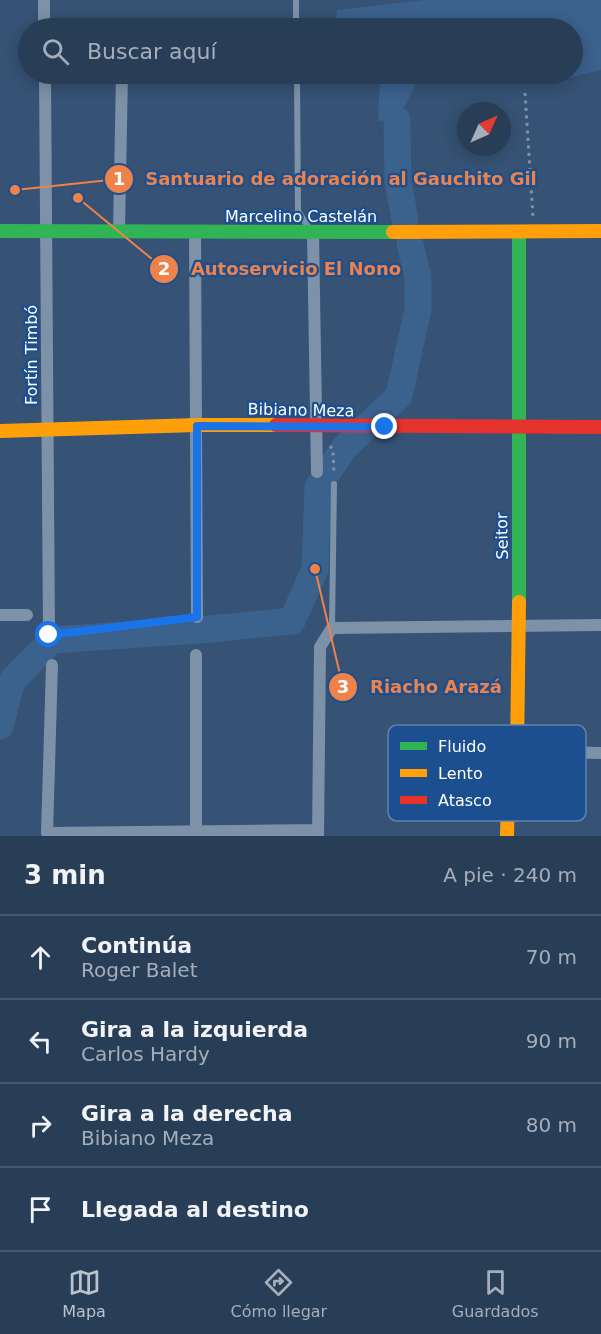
<!DOCTYPE html>
<html lang="es">
<meta charset="utf-8">
<style>
body{margin:0;font-family:"DejaVu Sans",sans-serif;background:#30455d;color:#f1f3f6}
.compass{position:absolute;left:457px;top:102px;width:54px;height:54px;border-radius:50%;background:#283e57;box-shadow:0 3px 15px #0003;rotate:45deg}
.stop{position:absolute;width:18px;height:18px;margin:-14px;border:4px solid #1a73e8;border-radius:50%;background:#fff}
.stop.end{background:#1a73e8;border-color:#fff;box-shadow:0 2px 6px #0008}
.list{margin:0;padding:0;list-style:none}
h2{display:flex;justify-content:space-between;align-items:center;height:78px;margin:0;padding:0 24px;font-size:26px}
h2 small{font-size:20px;font-weight:400;color:#a5aeba}
.list li{display:grid;grid-template-columns:39px 1fr auto;gap:18px;align-items:center;box-sizing:border-box;height:84px;padding:0 24px;border-top:2px solid #44576d}
.list b{display:block;font-size:22px;white-space:nowrap}
.list p{margin:0;font-size:20px;white-space:nowrap;color:#a5aeba}
.list em{font-size:20px;font-style:normal;color:#a5aeba}
.icon{flex:none;width:33px;height:33px;fill:none;stroke:currentColor;stroke-width:2;stroke-linecap:round;stroke-linejoin:round}
.map{position:relative;flex:none;width:601px;height:836px;overflow:hidden}
.search{position:absolute;background:#283e57;box-shadow:0 3px 15px #0003;left:18px;right:18px;top:18px;height:66px;display:flex;align-items:center;gap:15px;box-sizing:border-box;padding:0 21px;border-radius:33px;color:#a5aeba;font-size:22px}
.sheet{height:414px;background:#283e57}
nav{display:flex;justify-content:space-around;align-items:center;box-sizing:border-box;height:84px;border-top:2px solid #44576d;background:#283e57;font-size:16px;color:#a5aeba}
nav a{display:grid;justify-items:center;gap:3px}
nav .on{color:#b9c2ce}
.map>svg:first-child{display:block}
.water{fill:#3b618d}
.lines{fill:none;stroke-linecap:round;stroke-linejoin:round}
.river{stroke:#3b618d;stroke-width:27}
.path{stroke:#7d92a8;stroke-width:3;stroke-dasharray:3 4.5;stroke-linecap:butt}
.lane{stroke:#7d92a8;stroke-width:6}
.street{stroke:#7d92a8;stroke-width:12}
.fast{stroke:#30b455;stroke-width:14}
.slow{stroke:#ff9f0a;stroke-width:14}
.jam{stroke:#e5322d;stroke-width:14}
.route{stroke:#1a73e8;stroke-width:8}
.labels{text-anchor:middle;dominant-baseline:central;stroke-width:4.5;stroke-linejoin:round;paint-order:stroke}
.street-label{font-size:16px;fill:#fff;stroke:#1b4f8f}
.key{fill:#1b4f8f;stroke:#5f84b1;stroke-width:1.5}
.key-label{font-size:16px;fill:#fff}
.leader{fill:none;stroke:#ee8249;stroke-width:2}
.callout-dot{fill:#ee8249;stroke:#1b4f8f;stroke-width:2}
.mark-label{font-size:18px;text-anchor:middle;font-weight:bold;fill:#fff}
.callout-label{font-size:18px;text-anchor:middle;font-weight:bold;fill:#ee8249;stroke:#1b4f8f;stroke-width:4.5;stroke-linejoin:round;paint-order:stroke}
</style>
<div class="map">
<svg width="601" height="836" viewBox="0 0 601 836">
<rect width="100%" height="100%" fill="#365274"/>
<path class="water" d="M424 0H601V70L568 78 550 74H572V28H335L337 10Z
M380 74H434L418 81 397 120 378 121Z"/>
<g class="lines">
<path class="river" d="M397 120 398 182 405 220
M0 726 12 681 52 640 200 630 292 621 315 569 318 487 344 448 399 396 418 309V277L410 244"/>
<path class="path" d="M525 93 533 217
M330 446 333 450 334 474
M62 634 187 618"/>
<path class="lane" d="M296 0V28
M297 74 298 211 311 231
M332 628 334 484"/>
<path class="street" d="M44 0V28
M45 74 49 635
M119 232 122 74
M195 232 197 617
M313 233 317 472
M0 615H27
M52 665 47 833 317 830
M517 751 601 753
M196 830V655
M318 836 320 647 332 628 601 625"/>
<path class="fast" d="M0 231 393 232
M519 602V232"/>
<path class="slow" d="M393 232 601 231
M0 431 197 425H276
M507 836 509 760 517 751 519 602"/>
<path class="jam" d="M276 425 601 427"/>
</g>
<g class="lines">
<path class="route" d="M49 635 197 617V426L385 427"/>
</g>
<g class="labels">
<g class="street-label">
<text x="301" y="216">Marcelino Castelán</text>
<text transform="translate(31 355) rotate(-90)">Fortín Timbó</text>
<text transform="translate(301 410) rotate(1)">Bibiano Meza</text>
<text transform="translate(502 536) rotate(-91)">Seitor</text>
</g>
</g>
<rect x="388" y="725" width="198" height="96" rx="9" class="key"/>
<rect x="400" y="742" width="27" height="8" fill="#30b455"/>
<rect x="400" y="769" width="27" height="8" fill="#ff9f0a"/>
<rect x="400" y="796" width="27" height="8" fill="#e5322d"/>
<g class="key-label">
<text x="438" y="752">Fluido</text>
<text x="438" y="779">Lento</text>
<text x="438" y="806">Atasco</text>
</g>
<path class="leader" d="M15 190L119 179M78 198L164 269M315 569L343 687"/>
<g class="callout-dot">
<circle cx="15" cy="190" r="6"/>
<circle cx="78" cy="198" r="6"/>
<circle cx="315" cy="569" r="6"/>
<circle cx="119" cy="179" r="15"/>
<circle cx="164" cy="269" r="15"/>
<circle cx="343" cy="687" r="15"/>
</g>
<g class="mark-label">
<text x="119" y="185">1</text>
<text x="164" y="275">2</text>
<text x="343" y="693">3</text>
</g>
<g class="callout-label">
<text x="341" y="185">Santuario de adoración al Gauchito Gil</text>
<text x="296" y="275">Autoservicio El Nono</text>
<text x="436" y="693">Riacho Arazá</text>
</g>
</svg>
<svg class="compass" viewBox="-18 -18 36 36"><path d="M0-13l5 13h-10z" fill="#e53935"/><path d="M0 13l5-13h-10z" fill="#a5aeba"/></svg>
<div class="stop" style="left:49px;top:635px"></div>
<div class="stop end" style="left:385px;top:427px"></div>
<div class="search"><svg class="icon" aria-label="search" viewBox="0 0 24 24"><circle cx="10" cy="10" r="6"/><path d="M15 15l6 6"/></svg>Buscar aquí</div>
</div>
<section class="sheet">
<h2>3 min<small>A pie · 240 m</small></h2>
<ul class="list">
<li><svg class="icon" aria-label="ahead" viewBox="0 0 24 24"><path d="M12 20V5M6 11l6-6 6 6"/></svg><div><b>Continúa</b><p>Roger Balet</p></div><em>70 m</em></li>
<li><svg class="icon" aria-label="left" viewBox="0 0 24 24"><path d="M17 20v-9H6M10 6l-5 5 5 5"/></svg><div><b>Gira a la izquierda</b><p>Carlos Hardy</p></div><em>90 m</em></li>
<li><svg class="icon" aria-label="right" viewBox="0 0 24 24"><path d="M7 20v-9h11M14 6l5 5-5 5"/></svg><div><b>Gira a la derecha</b><p>Bibiano Meza</p></div><em>80 m</em></li>
<li><svg class="icon" aria-label="arrive" viewBox="0 0 24 24"><path d="M6 21V4h12l-3 4 3 4H6"/></svg><div><b>Llegada al destino</b></div></li>
</ul>
</section>
<nav>
<a class="on"><svg class="icon" aria-label="map" viewBox="0 0 24 24"><path d="M3 6l6-2 6 2 6-2v14l-6 2-6-2-6 2zM9 4v14M15 6v14"/></svg>Mapa</a>
<a><svg class="icon" aria-label="directions" viewBox="0 0 24 24"><path d="M12 3l9 9-9 9-9-9zM9 14v-3h6M13 9l2 2-2 2"/></svg>Cómo llegar</a>
<a><svg class="icon" aria-label="saved" viewBox="0 0 24 24"><path d="M7 4h10v16l-5-4-5 4z"/></svg>Guardados</a>
</nav>
